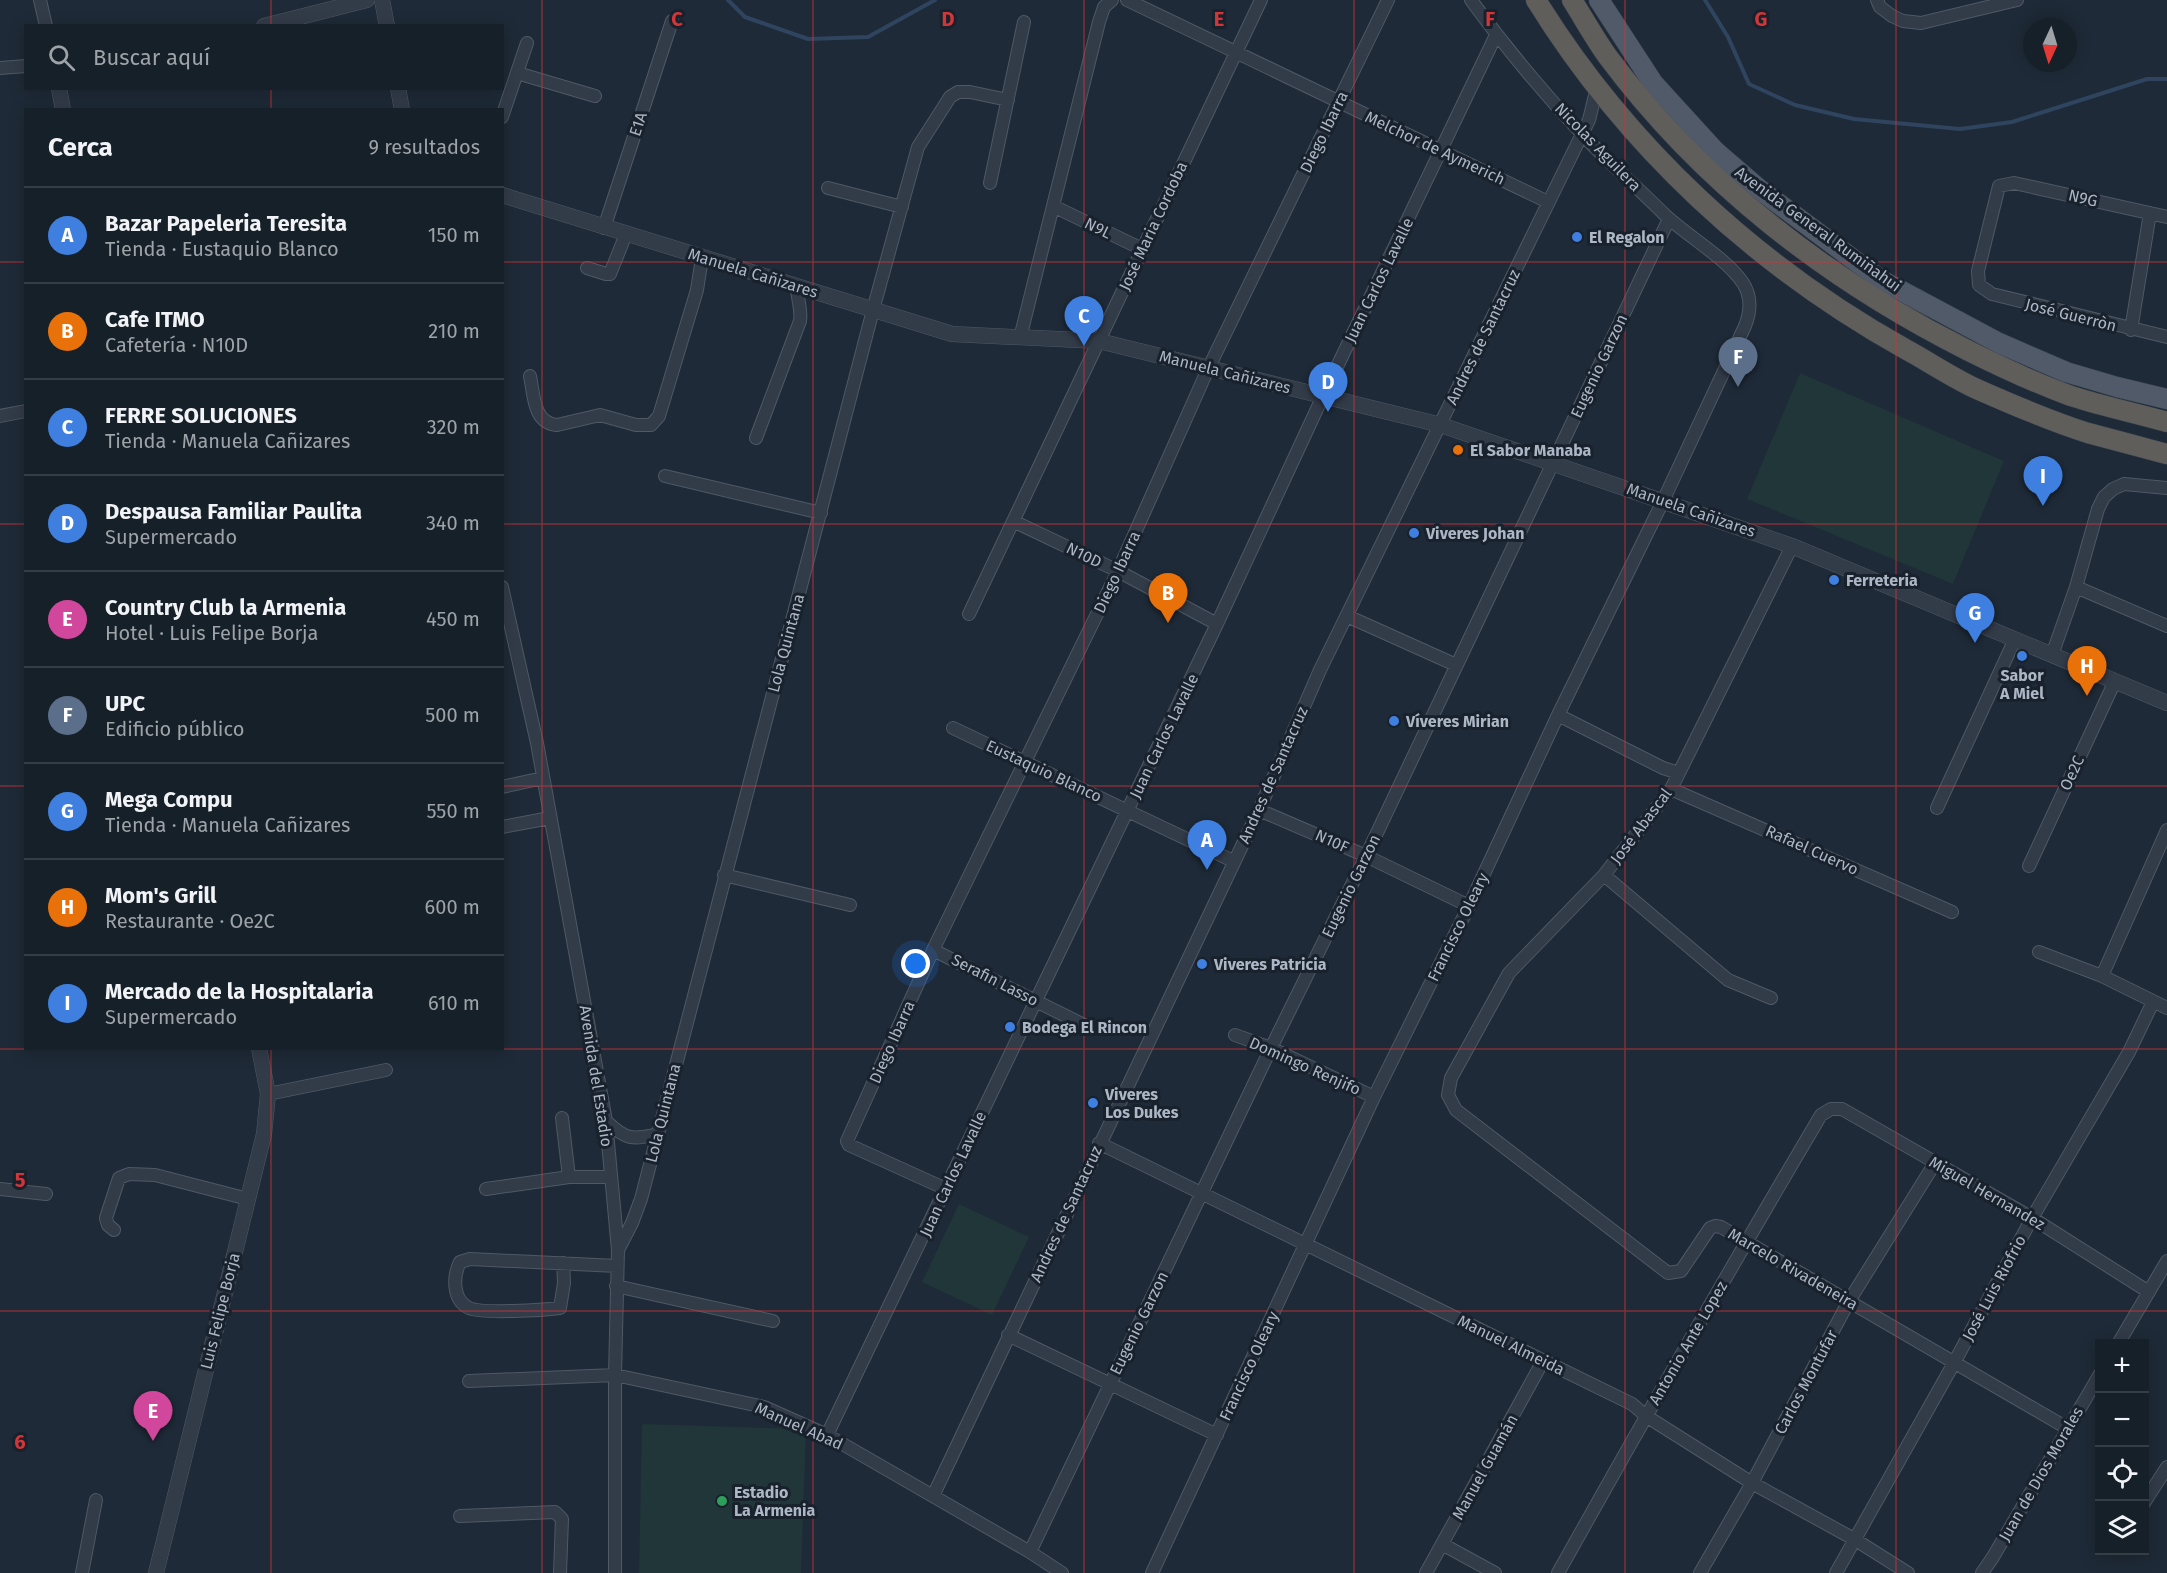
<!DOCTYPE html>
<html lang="es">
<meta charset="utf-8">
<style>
body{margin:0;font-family:"Fira Sans",sans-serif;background:#1f2831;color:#f1f3f6}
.controls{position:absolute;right:18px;bottom:18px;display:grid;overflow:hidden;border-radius:0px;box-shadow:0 3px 15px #0003}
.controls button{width:54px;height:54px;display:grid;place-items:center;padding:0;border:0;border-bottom:2px solid #353e46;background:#162029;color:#f1f3f6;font:30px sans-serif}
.compass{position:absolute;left:2023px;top:18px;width:54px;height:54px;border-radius:50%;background:#162029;box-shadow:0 3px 15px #0003;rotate:184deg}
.you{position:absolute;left:916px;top:964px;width:21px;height:21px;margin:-15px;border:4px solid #fff;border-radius:50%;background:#1a73e8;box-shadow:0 0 0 9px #1a73e833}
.badge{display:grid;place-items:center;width:39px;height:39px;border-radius:50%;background:#0f766e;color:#fff;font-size:20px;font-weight:700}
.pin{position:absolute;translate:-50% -50px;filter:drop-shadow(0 2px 3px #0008)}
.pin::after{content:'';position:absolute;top:32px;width:21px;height:18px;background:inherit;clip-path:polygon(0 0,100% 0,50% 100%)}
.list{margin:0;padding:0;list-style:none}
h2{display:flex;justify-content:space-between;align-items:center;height:78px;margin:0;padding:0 24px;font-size:26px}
h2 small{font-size:20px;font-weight:400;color:#9ea3a8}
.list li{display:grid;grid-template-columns:39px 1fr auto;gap:18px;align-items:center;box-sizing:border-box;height:96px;padding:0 24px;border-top:2px solid #353e46}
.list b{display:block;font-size:22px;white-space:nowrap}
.list p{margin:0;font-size:20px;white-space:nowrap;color:#9ea3a8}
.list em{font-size:20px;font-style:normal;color:#9ea3a8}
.icon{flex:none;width:33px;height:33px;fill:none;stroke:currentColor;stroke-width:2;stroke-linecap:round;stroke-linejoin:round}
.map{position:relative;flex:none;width:2167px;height:1573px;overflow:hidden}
.search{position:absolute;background:#162029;box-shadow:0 3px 15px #0003;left:24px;top:24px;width:480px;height:66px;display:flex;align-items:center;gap:15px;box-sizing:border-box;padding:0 21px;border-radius:0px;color:#9ea3a8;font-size:22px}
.panel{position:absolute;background:#162029;box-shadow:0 3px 15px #0003;left:24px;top:108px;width:480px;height:942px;border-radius:0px}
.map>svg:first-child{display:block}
.green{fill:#203638}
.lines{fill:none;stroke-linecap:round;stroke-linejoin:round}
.stream{stroke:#2f445e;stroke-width:4}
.minor-casing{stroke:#4f5966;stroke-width:14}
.tertiary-casing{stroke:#4f5966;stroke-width:16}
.primary-casing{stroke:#3b4451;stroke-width:21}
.trunk-casing{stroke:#3d4652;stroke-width:21}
.minor{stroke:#323b48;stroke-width:12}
.tertiary{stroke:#323b48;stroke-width:15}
.primary{stroke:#505a68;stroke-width:20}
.trunk{stroke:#5f5e5b;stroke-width:20}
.grid{fill:none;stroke:#d23638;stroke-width:1.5;stroke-opacity:0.55}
.shop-dot{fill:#3f7fe0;stroke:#18212c;stroke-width:2}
.food-dot{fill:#e8710a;stroke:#18212c;stroke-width:2}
.leisure-dot{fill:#2e9e5b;stroke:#18212c;stroke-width:2}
.labels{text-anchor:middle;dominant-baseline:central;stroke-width:6;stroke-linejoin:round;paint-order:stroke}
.street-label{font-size:16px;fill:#acb6c5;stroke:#18212c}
.poi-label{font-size:16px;font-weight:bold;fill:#acb6c5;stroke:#18212c;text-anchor:start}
.grid-label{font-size:20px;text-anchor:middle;font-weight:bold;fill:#d23638;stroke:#18212c;stroke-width:6;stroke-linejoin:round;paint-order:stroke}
</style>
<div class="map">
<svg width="2167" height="1573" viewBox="0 0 2167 1573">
<rect width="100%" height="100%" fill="#1e2a37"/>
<path class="green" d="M1800 373 2004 461 1953 584 1747 499Z
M959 1204 1029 1237 992 1315 922 1282Z
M642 1424 806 1429 801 1573H639Z"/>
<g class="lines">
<path class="stream" d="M728 0 745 17 808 39 868 37 935 0
M1705 0 1728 37 1749 84 1795 105 1854 119 1960 129 2012 122 2147 79H2167"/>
<g class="minor-casing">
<path id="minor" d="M40 0 46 26
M1127 0 1548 202
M1877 0 1880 7 1892 16 1903 21 1921 23 2017 0
M0 68 26 66
M517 73 595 96
M502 117 527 43
M990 183 1024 22
M828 188 902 207
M1053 206 1142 249
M2167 217 2014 183 1999 186 1978 271 1979 285 1992 294 2167 337
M604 228 672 21
M587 268 606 274H610L626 234
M2131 330 2150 213
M1020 338 1099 22 1104 7 1112 0
M530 376C534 395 533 423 557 425L600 415 636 425H651L659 416 697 290 702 258
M0 416 26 411
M756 438 800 321C802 309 797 299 797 287
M665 476 821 513
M1013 521 1118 571 1217 624
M1792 546 1671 789 1604 875 1509 973 1451 1078 1448 1095 1456 1110 1668 1273 1681 1271 1710 1228 1715 1226 1721 1227 2067 1428
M502 587 537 743 606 1121 618 1250 615 1375V1573
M2076 587 2167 626
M969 614 1261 0
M1347 616 1456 665
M2052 655 2076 587 2098 509 2104 497 2113 489 2124 484 2167 488
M1558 715 1663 768 1679 773
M953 728 1233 861
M502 787 543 778
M1671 789 1952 912
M1937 808 2015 639
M1259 810 1366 856 1469 906
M502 827 550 818
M2029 866 2115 681
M724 875 850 905
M1604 875 1728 980 1771 998
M933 950 1088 1027
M2039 952 2102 976 2167 1008
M2102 976 2167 830
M1235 1035 1271 1048 1374 1097
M268 1094 386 1070
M562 1118 569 1177
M606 1121C626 1140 632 1140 658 1134
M1099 1143 1632 1404 1646 1416 1752 1483 1854 1539 1908 1573
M0 1189 46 1194
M486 1189 569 1177H611
M946 1189 849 1145 847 1141 933 950 1118 571 1208 369 1388 0
M114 1230 108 1225 106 1218 119 1178 129 1174 155 1175 248 1199
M618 1250 632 1223 641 1199 873 310 918 147 950 97 958 92H970L1008 100
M563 1263 564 1283 560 1308C544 1310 482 1314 469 1308 452 1300 453 1276 460 1262L470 1259 617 1266
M616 1286 773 1321
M1008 1335 1217 1435
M2118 1344 2167 1261
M469 1381 615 1375 764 1407 827 1435 1030 1552 1062 1573
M827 1435 1217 624 1323 396 1496 35
M933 1496 1259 810 1320 670 1582 134 1589 120 1597 87
M2144 1503 2167 1467
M460 1516 555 1512 562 1519 560 1573
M1442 1544 1495 1573
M1030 1552 1271 1048 1366 856 1669 219
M82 1573 96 1500
M1152 1573 1374 1097 1469 906 1558 715 1663 501 1745 326C1751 311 1752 297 1743 283 1725 257 1687 236 1664 214 1637 187 1608 162 1582 134 1543 92 1505 47 1471 0
M1426 1573 1543 1361
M1558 1573C1644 1419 1731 1267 1821 1115L1831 1109H1842L2032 1218 2149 1292
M1700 1573 1752 1483 1849 1301 1935 1163
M1836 1573 1954 1363 2032 1218 2129 1052 2153 1002
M1982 1573 1993 1557 2100 1374"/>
</g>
<g class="tertiary-casing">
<path id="tertiary" d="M382 0 387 26
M264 26 367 0
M59 88 63 110
M398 88 402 110
M502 195 952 334 1099 341 1441 425 1792 546 2167 703
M156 1573 264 1134 268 1094 259 1048"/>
</g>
<g class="primary-casing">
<path id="primary" d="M1599 0 1653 83 1715 151 1759 189 1881 280 1999 343 2066 372 2117 387 2167 399"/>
</g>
<g class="trunk-casing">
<path id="trunk" d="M1536 0C1627 147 1756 266 1907 350 1931 363 1954 379 1979 390 2013 405 2053 422 2088 433 2114 440 2141 447 2167 454
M1572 0C1584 19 1595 39 1608 57 1702 183 1828 280 1967 350 2001 367 2035 383 2071 396 2102 406 2135 413 2167 422"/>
</g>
<use href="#minor" class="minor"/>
<use href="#tertiary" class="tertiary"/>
<use href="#primary" class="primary"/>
<use href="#trunk" class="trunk"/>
</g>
<path class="grid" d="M271 0V26M542 0V1573M813 0V1573M1084 0V1573M1354 0V1573M1625 0V1573M1896 0V1573M271 88V110M0 262H26M502 262H2167M0 524H26M502 524H2167M0 786H26M502 786H2167M271 1048V1573M0 1049H2167M0 1311H2167"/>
<g class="shop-dot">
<circle cx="1577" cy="237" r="6"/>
<circle cx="1414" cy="533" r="6"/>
<circle cx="1834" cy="580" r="6"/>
<circle cx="2022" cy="656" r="6"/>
<circle cx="1394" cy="721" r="6"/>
<circle cx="1202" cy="964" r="6"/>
<circle cx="1010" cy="1027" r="6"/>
<circle cx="1093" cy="1103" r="6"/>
</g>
<circle class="food-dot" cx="1458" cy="450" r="6"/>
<circle class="leisure-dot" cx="722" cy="1501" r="6"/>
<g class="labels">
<g class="street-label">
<text transform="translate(638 124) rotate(-72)">E1A</text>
<text transform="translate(1324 132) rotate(-64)">Diego Ibarra</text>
<text transform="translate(1598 147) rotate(46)">Nicolas Aguilera</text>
<text transform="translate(1435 148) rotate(25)">Melchor de Aymerich</text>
<text transform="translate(2083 198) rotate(13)">N9G</text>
<text transform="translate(1153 226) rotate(-65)">José Maria Cordoba</text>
<text transform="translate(1098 228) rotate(26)">N9L</text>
<text transform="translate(1818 229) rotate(36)">Avenida General Rumiñahui</text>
<text transform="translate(753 273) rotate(17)">Manuela Cañizares</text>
<text transform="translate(1379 280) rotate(-64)">Juan Carlos Lavalle</text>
<text transform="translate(2071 315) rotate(14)">José Guerròn</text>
<text transform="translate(1483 337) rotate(-64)">Andres de Santacruz</text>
<text transform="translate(1599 366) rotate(-65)">Eugenio Garzon</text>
<text transform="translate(1225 372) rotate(14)">Manuela Cañizares</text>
<text transform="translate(1691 510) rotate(19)">Manuela Cañizares</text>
<text transform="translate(1084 555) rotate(26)">N10D</text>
<text transform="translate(1117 572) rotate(-65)">Diego Ibarra</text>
<text transform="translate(786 643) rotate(-75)">Lola Quintana</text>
<text transform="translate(1164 736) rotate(-64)">Juan Carlos Lavalle</text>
<text transform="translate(1044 771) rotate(25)">Eustaquio Blanco</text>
<text transform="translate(2072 773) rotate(-65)">Oe2C</text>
<text transform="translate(1273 775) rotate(-66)">Andres de Santacruz</text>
<text transform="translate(1641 826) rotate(-53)">José Abascal</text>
<text transform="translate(1332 841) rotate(24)">N10F</text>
<text transform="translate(1812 850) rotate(24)">Rafael Cuervo</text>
<text transform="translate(1351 886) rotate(-64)">Eugenio Garzon</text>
<text transform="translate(1458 927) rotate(-64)">Francisco Oleary</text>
<text transform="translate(995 980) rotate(27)">Serafin Lasso</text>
<text transform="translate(892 1042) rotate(-66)">Diego Ibarra</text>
<text transform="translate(1305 1066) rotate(24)">Domingo Renjifo</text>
<text transform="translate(596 1076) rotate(81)">Avenida del Estadio</text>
<text transform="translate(663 1113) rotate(-76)">Lola Quintana</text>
<text transform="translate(953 1174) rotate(-65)">Juan Carlos Lavalle</text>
<text transform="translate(1987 1193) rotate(30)">Miguel Hernandez</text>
<text transform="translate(1066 1214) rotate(-65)">Andres de Santacruz</text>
<text transform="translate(1793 1269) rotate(30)">Marcelo Rivadeneira</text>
<text transform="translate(1994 1288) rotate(-62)">José Luis Riofrio</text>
<text transform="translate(220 1311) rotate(-76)">Luis Felipe Borja</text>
<text transform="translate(1139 1323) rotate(-64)">Eugenio Garzon</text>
<text transform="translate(1688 1343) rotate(-60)">Antonio Ante Lopez</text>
<text transform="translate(1511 1345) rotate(26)">Manuel Almeida</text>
<text transform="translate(1249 1366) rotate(-65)">Francisco Oleary</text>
<text transform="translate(1806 1382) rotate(-62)">Carlos Montufar</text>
<text transform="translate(799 1426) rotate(24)">Manuel Abad</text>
<text transform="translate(1485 1467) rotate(-61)">Manuel Guamán</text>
<text transform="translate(2041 1474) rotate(-60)">Juan de Dios Morales</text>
</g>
<g class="poi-label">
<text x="1589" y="237">El Regalon</text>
<text x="1470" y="450">El Sabor Manaba</text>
<text x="1426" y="533">Viveres Johan</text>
<text x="1846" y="580">Ferreteria</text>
<text x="2022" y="675" text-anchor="middle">Sabor<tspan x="2022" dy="18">A Miel</tspan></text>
<text x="1406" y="721">Víveres Mirian</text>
<text x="1214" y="964">Viveres Patricia</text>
<text x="1022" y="1027">Bodega El Rincon</text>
<text x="1105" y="1094">Viveres<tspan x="1105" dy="18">Los Dukes</tspan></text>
<text x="734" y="1492">Estadio<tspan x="734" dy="18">La Armenia</tspan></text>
</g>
</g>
<g class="grid-label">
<text x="677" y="26">C</text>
<text x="948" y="26">D</text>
<text x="1219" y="26">E</text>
<text x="1490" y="26">F</text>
<text x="1761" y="26">G</text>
<text x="20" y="1187">5</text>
<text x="20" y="1449">6</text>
</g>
</svg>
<div class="controls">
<button>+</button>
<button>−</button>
<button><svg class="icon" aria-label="locate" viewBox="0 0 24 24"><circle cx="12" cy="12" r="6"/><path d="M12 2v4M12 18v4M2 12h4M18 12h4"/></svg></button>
<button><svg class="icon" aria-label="layers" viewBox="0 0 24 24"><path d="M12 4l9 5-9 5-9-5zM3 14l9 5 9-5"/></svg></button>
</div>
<svg class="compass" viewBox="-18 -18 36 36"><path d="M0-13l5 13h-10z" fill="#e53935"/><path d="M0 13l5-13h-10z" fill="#9ea3a8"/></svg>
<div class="you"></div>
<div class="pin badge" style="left:1207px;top:870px;background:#3f7fe0">A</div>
<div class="pin badge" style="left:1168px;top:623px;background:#e8710a">B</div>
<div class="pin badge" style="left:1084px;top:346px;background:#3f7fe0">C</div>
<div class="pin badge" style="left:1328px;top:412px;background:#3f7fe0">D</div>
<div class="pin badge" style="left:153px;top:1441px;background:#d1479c">E</div>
<div class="pin badge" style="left:1738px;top:387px;background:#5c6f8a">F</div>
<div class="pin badge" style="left:1975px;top:643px;background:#3f7fe0">G</div>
<div class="pin badge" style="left:2087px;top:696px;background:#e8710a">H</div>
<div class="pin badge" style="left:2043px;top:506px;background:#3f7fe0">I</div>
<div class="search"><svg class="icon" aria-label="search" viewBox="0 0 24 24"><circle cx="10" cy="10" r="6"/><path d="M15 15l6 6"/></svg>Buscar aquí</div>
<section class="panel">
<h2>Cerca<small>9 resultados</small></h2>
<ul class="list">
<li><span class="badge" style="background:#3f7fe0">A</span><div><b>Bazar Papeleria Teresita</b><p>Tienda · Eustaquio Blanco</p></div><em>150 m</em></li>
<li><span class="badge" style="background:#e8710a">B</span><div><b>Cafe ITMO</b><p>Cafetería · N10D</p></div><em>210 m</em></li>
<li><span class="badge" style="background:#3f7fe0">C</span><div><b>FERRE SOLUCIONES</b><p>Tienda · Manuela Cañizares</p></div><em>320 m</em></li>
<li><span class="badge" style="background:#3f7fe0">D</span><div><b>Despausa Familiar Paulita</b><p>Supermercado</p></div><em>340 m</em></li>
<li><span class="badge" style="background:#d1479c">E</span><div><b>Country Club la Armenia</b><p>Hotel · Luis Felipe Borja</p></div><em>450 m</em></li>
<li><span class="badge" style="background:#5c6f8a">F</span><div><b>UPC</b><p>Edificio público</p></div><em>500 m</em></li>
<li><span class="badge" style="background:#3f7fe0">G</span><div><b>Mega Compu</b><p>Tienda · Manuela Cañizares</p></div><em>550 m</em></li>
<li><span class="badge" style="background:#e8710a">H</span><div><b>Mom's Grill</b><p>Restaurante · Oe2C</p></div><em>600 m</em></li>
<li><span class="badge" style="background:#3f7fe0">I</span><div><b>Mercado de la Hospitalaria</b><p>Supermercado</p></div><em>610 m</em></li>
</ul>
</section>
</div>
